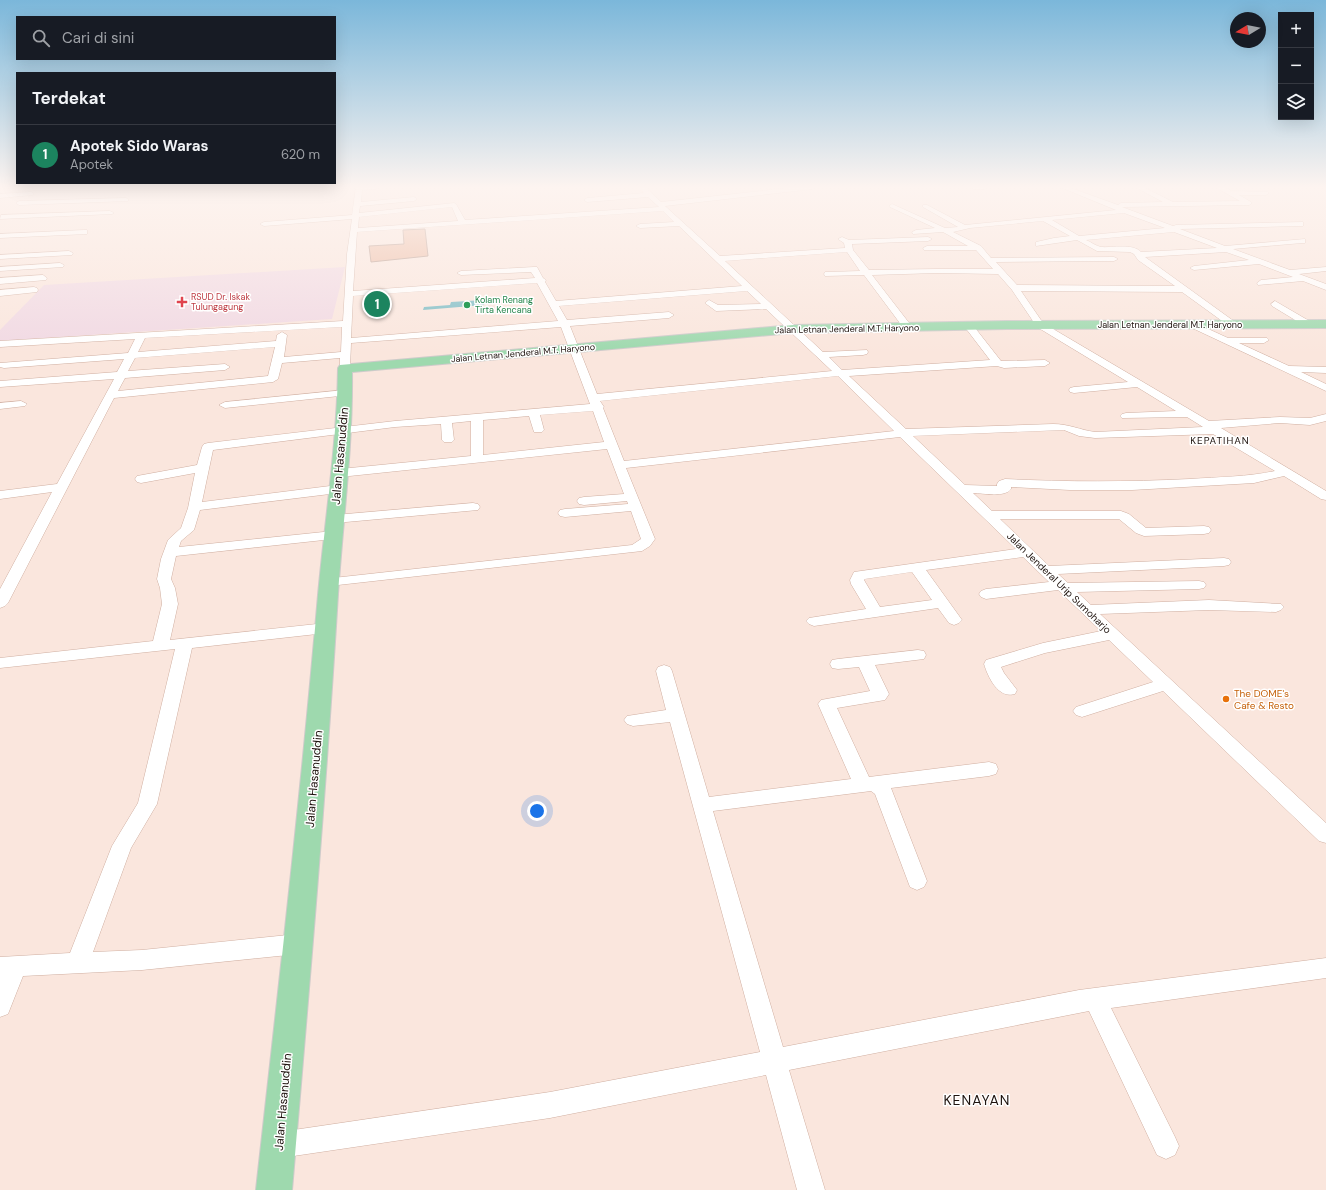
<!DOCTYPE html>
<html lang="id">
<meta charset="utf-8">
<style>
body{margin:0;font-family:"DM Sans",sans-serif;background:#20242c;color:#f1f3f6}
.controls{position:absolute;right:12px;top:12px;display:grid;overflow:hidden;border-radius:0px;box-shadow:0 4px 16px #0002}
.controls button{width:36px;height:36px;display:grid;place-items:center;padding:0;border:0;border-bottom:1px solid #363941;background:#171b24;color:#f1f3f6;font:20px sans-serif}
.compass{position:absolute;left:1230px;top:12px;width:36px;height:36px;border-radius:50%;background:#171b24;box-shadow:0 4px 16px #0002;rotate:260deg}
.you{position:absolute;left:537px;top:811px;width:14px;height:14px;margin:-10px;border:3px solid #fff;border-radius:50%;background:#1a73e8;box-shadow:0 0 0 6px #1a73e833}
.badge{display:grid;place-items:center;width:26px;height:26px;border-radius:50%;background:#1c845f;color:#fff;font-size:13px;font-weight:700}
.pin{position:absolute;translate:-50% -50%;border:2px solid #fff;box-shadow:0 1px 4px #0006}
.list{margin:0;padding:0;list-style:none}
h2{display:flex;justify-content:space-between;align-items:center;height:52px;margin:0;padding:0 16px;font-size:17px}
h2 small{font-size:13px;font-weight:400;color:#9ea1a6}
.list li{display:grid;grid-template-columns:26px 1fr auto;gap:12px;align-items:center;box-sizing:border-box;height:60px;padding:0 16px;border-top:1px solid #363941}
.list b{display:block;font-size:15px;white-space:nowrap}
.list p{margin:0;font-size:13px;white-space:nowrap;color:#9ea1a6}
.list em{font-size:13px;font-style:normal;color:#9ea1a6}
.icon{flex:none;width:22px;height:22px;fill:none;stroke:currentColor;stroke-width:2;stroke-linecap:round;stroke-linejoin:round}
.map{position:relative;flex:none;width:1326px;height:1190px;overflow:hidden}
.search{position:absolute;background:#171b24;box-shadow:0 4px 16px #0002;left:16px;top:16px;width:320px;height:44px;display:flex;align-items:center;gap:10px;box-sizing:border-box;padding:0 14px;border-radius:0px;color:#9ea1a6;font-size:15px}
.panel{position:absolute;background:#171b24;box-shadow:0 4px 16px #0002;left:16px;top:72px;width:320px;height:112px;border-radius:0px}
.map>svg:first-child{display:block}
.medical{fill:#f1d9e3}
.water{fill:#79bbc4}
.building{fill:#ecb9a1;stroke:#b69789}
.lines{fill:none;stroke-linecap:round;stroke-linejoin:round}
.minor-casing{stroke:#d0afa1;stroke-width:1}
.major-casing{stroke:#cecbca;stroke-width:2}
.minor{fill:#fff;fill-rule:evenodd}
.major{fill:#9ed9ae;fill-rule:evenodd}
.health-dot{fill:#e0444e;stroke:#fff;stroke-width:1.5}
.leisure-dot{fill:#2e9e5b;stroke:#fff;stroke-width:1.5}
.food-dot{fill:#e8710a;stroke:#fff;stroke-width:1.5}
.labels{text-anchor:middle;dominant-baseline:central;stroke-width:3;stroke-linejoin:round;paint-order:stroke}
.far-health-label{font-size:9px;fill:#be3a42;stroke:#fff;text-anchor:start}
.far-leisure-label{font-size:9px;fill:#27864d;stroke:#fff;text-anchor:start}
.far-street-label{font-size:9px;fill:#1e130e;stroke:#fff}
.far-quarter-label{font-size:10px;letter-spacing:1px;fill:#1e130e;stroke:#fff}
.street-label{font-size:10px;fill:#1e130e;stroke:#fff}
.food-label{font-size:10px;fill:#c56008;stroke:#fff;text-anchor:start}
.near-street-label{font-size:12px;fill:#1e130e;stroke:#fff}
.near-quarter-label{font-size:14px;letter-spacing:1px;fill:#1e130e;stroke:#fff}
</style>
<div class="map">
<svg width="1326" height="1190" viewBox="0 0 1326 1190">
<rect width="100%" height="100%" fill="#fae6dd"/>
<path class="medical" d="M345 267 332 319 0 341V330L44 285Z"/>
<path class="water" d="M484 300V305L423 310 424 307 450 305 451 302Z"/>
<path class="building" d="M425 229 428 256 371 262 369 246 404 244 403 230Z"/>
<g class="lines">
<g class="minor-casing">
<path id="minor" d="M253 187H291L288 189 256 191 254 190Z
M356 187H378L375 189 362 190 361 202 414 197 417 199 414 201 360 206 359 213 454 203 456 204 465 220 659 207 648 197 587 202 584 200 587 198 644 193 638 187H645L661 202 797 187H816L813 189 665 206 720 256 845 248 844 243 838 239 842 237 849 240 928 237 932 239 928 241 852 244 853 250 869 270 937 269H993L976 250H924L923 248 927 246H968L943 232 913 234 912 232 916 230 935 228 890 207 889 206 892 204 945 228 958 227 923 207V205H927L965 225 1116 210 1060 187H1068L1118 205 1121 203 1163 202 1135 187H1143L1173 202 1240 201 1215 187H1223L1232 191 1268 192V194L1266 195H1239L1251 202V204L1249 205 1122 207 1173 226 1176 225 1303 222V226H1300L1180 229 1225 246 1305 239V243H1302L1233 249 1290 270 1326 267V271L1299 274 1326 284V290L1303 281 1258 285 1257 283 1261 280 1293 277 1259 264 1194 270 1190 268 1194 266 1249 260 1226 252 1145 257 1235 322 1237 324 1235 326H1229L1182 292 1021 291 1043 323 1209 421 1280 417 1310 418 1326 414V421L1310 425 1280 423 1221 428 1326 491V500L1321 499 1284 476 1254 483 1132 490H1070L1011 487V489C1005 498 983 493 973 493L992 511H1121L1129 514 1146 528 1204 526 1209 527 1211 530 1209 533 1204 534 1144 536 1136 533 1119 519H1000L1049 566 1224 558 1229 559 1231 562 1229 565 1224 566 1058 574 1068 583 1199 581 1204 582 1206 585 1204 588 1199 589 1077 592 1091 605 1209 600 1281 604 1284 607 1281 610 1276 612 1209 610 1100 614 1326 823V843L1319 841 1163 691 1082 717 1076 715 1073 711 1076 707 1153 682 1109 640 1045 653 1001 667 1004 673 1017 690 1015 694C998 699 988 677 984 664L986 660 1043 643 1101 631 1058 590 986 599 981 597 979 594 981 591 986 589 1049 582 1023 557 926 570 962 620 959 623 954 625 949 623 938 608 814 626 809 624 806 621 809 618 866 609 851 584 850 580 854 572 1016 549 900 437 626 468 655 539 650 546 642 551 329 586 324 585 322 582 324 579 632 545 641 539 631 511 565 517 560 516 558 513 560 510 565 509 628 504 627 501 584 505 579 504 577 501 579 498 584 497 624 494 607 449 340 477 336 476 334 473 336 470 340 469 471 456V421L452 423 454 440 452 442H444L442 440 441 424 395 427 213 450 202 502 338 485 343 486 344 489 343 492 338 493 200 510 194 530 181 541 179 547 333 531 338 532 340 535 338 538 333 539 176 556 171 579 175 588 178 604 170 640 326 623 332 625 334 628 332 631 326 633 192 648 157 804 131 848 93 952 142 950 298 934 306 937 309 944 306 951 298 954 142 970 23 976 8 1014 0 1017V957L70 953 112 846 138 803 175 649 0 668V658L153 641 162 604 160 588 157 579 161 559 168 540 181 528 188 508 195 473 141 483 137 482 135 479 137 476 197 465 202 447 204 444 208 443 395 421 590 404 561 327 351 343 350 368 345 371 340 368V358L282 363 278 379 273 382 114 398 8 603 5 606 0 608V589L52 492 0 499V491L57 484 114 379 0 387V381L117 372 124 359 4 368 0 367V363L128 353 135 339 0 347V341L343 321 347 254 352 219 264 226 260 224 264 222 352 215ZM452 207 458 221 358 228 359 217ZM663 211 674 222 640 224 636 226 640 228 679 226 742 286 556 301 545 282 546 280 543 278 537 267H534L461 271 457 273 461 275 531 272 535 278 353 291 357 232ZM1124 213 1165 228 1079 236 1052 220ZM1043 221 1070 236 1054 238 1036 242V246L1077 240 1097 251 1130 252 1134 254 1138 260 1175 286 1017 285 996 262 1114 261 1118 259 1114 257 991 258 981 246 953 232 970 228ZM1174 232 1217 248 1141 252C1133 243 1112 248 1101 247 1096 246 1091 242 1086 240ZM847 252 860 271 828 272H825L824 274 825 276 864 275 905 330 908 331 913 328 872 275 937 273 998 274 1012 290 1037 327 1128 382 1074 387 1070 388 1069 390 1070 392 1074 393 1137 387 1176 411 1126 413 1122 414 1120 416 1122 418 1187 417 1203 427 1095 432C1080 430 1069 424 1053 424L906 429 849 376 997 366 1004 368 1045 366 1050 363 1045 360 1001 361 972 324 969 323 964 326 990 360 842 370 829 357 863 355 867 354 868 352 867 350 823 352 725 261ZM537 283 558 321 351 338 353 296ZM747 291 761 304 718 305 709 300 705 303 716 311 766 309 832 371 597 394 570 326 669 318 674 315 669 312 567 320 559 306ZM342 327 341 352 284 357 287 335 282 332 277 335 276 341 138 352 145 338ZM275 347 268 376 118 391 125 378 225 370 230 367 225 364 128 371 135 358ZM838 376 894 431 624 461 603 408 604 407 600 401ZM593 411 604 442 483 455V420L529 416 534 432H542L544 430 540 415ZM1064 430 1079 436 1095 438 1213 434 1275 471C1247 477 1219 477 1190 479 1128 482 1067 482 1005 479L999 481 997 484V486L965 485 913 436ZM912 572 932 600 880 607 864 580 865 579Z
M973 187H988L985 189H973Z
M31 192 33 193V195L0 198V194Z
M126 198 128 199V201L19 205 16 203 19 201Z
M110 211 114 213 112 214 0 219 1 215Z
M84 230H87V234L0 238V234Z
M69 251 73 253 72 255 0 259V255Z
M60 263 64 265 63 267 0 271V267Z
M43 275 47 278 46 280 0 284V278Z
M34 287 37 288 38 290 37 292 0 296V290Z
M1275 301 1311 322 1313 324 1308 327 1305 326 1272 306 1271 304Z
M1193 322 1228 338H1267L1269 340 1264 343H1239L1289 366 1326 367V373L1301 372 1326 384V391L1190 327 1188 325 1190 323Z
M345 390 350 393 349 395 225 408 219 405 225 402Z
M21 401 27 404 25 406 0 409V403Z
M473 503 478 504 480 507 478 510 335 523 330 522 328 519 330 516 335 515Z
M918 650 924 651 926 655 924 659 875 665 889 694 885 700 837 708 869 777 989 762 996 764 998 769 996 774 989 776 891 788 927 881 924 887 917 890 910 887 875 794 871 791 713 811 783 1047 1079 990 1326 958V978L1111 1008 1175 1137 1179 1146 1175 1155 1166 1159 1157 1155 1089 1011 789 1070 825 1190H797L766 1075 550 1118 280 1158 271 1154 267 1145 271 1136 280 1132 550 1092 760 1052 670 722 633 726 627 724 624 720 627 716 666 710 656 671 658 667 664 665 670 667 672 671 709 797 851 779 818 704 821 700 870 691 859 667 838 669 832 668 830 664 832 660 838 659Z"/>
</g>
<g class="major-casing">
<path id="major" d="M1326 320V328L1007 329 793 333 352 372C353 446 343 520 338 594 326 793 309 991 292 1190H256C278 992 301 794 318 595 325 519 337 444 338 368L340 365 793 325 1007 321Z"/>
</g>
<use href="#minor" class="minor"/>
<use href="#major" class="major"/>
</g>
<linearGradient id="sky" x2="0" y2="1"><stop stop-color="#7bb7da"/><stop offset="0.53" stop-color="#fdf4f0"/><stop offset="1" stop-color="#fdf4f0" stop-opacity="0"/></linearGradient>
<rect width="1326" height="353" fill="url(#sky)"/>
<path class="health-dot" d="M180 296h4v4h4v4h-4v4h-4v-4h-4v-4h4z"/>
<circle class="leisure-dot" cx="467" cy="305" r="4"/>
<circle class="food-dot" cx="1226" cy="699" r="4"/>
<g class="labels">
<g class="far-health-label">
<text x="191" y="297">RSUD Dr. Iskak<tspan x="191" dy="10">Tulungagung</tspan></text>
</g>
<g class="far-leisure-label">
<text x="475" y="300">Kolam Renang<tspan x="475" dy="10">Tirta Kencana</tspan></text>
</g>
<g class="far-street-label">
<text x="1170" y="325">Jalan Letnan Jenderal M.T. Haryono</text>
<text transform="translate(847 329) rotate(-1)">Jalan Letnan Jenderal M.T. Haryono</text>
<text transform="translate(523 353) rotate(-5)">Jalan Letnan Jenderal M.T. Haryono</text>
</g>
<g class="far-quarter-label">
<text x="1220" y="440">KEPATIHAN</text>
</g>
<g class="street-label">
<text transform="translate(1059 583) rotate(44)">Jalan Jenderal Urip Sumoharjo</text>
</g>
<g class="food-label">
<text x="1234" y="693">The DOME's<tspan x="1234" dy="12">Cafe &amp; Resto</tspan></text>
</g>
<g class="near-street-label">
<text transform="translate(340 456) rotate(-85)">Jalan Hasanuddin</text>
<text transform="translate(314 779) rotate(-85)">Jalan Hasanuddin</text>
<text transform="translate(283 1102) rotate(-85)">Jalan Hasanuddin</text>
</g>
<g class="near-quarter-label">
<text x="977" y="1100">KENAYAN</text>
</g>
</g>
</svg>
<div class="controls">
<button>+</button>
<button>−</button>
<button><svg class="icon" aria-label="layers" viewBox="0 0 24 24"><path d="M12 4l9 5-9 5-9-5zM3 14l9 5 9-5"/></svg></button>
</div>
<svg class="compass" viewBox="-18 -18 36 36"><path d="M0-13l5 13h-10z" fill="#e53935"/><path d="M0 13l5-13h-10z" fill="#9ea1a6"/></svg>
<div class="you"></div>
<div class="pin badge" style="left:377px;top:304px">1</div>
<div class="search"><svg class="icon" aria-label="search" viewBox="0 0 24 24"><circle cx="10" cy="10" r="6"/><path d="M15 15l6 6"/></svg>Cari di sini</div>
<section class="panel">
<h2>Terdekat<small></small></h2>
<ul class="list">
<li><span class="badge">1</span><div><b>Apotek Sido Waras</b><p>Apotek</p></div><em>620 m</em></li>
</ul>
</section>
</div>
